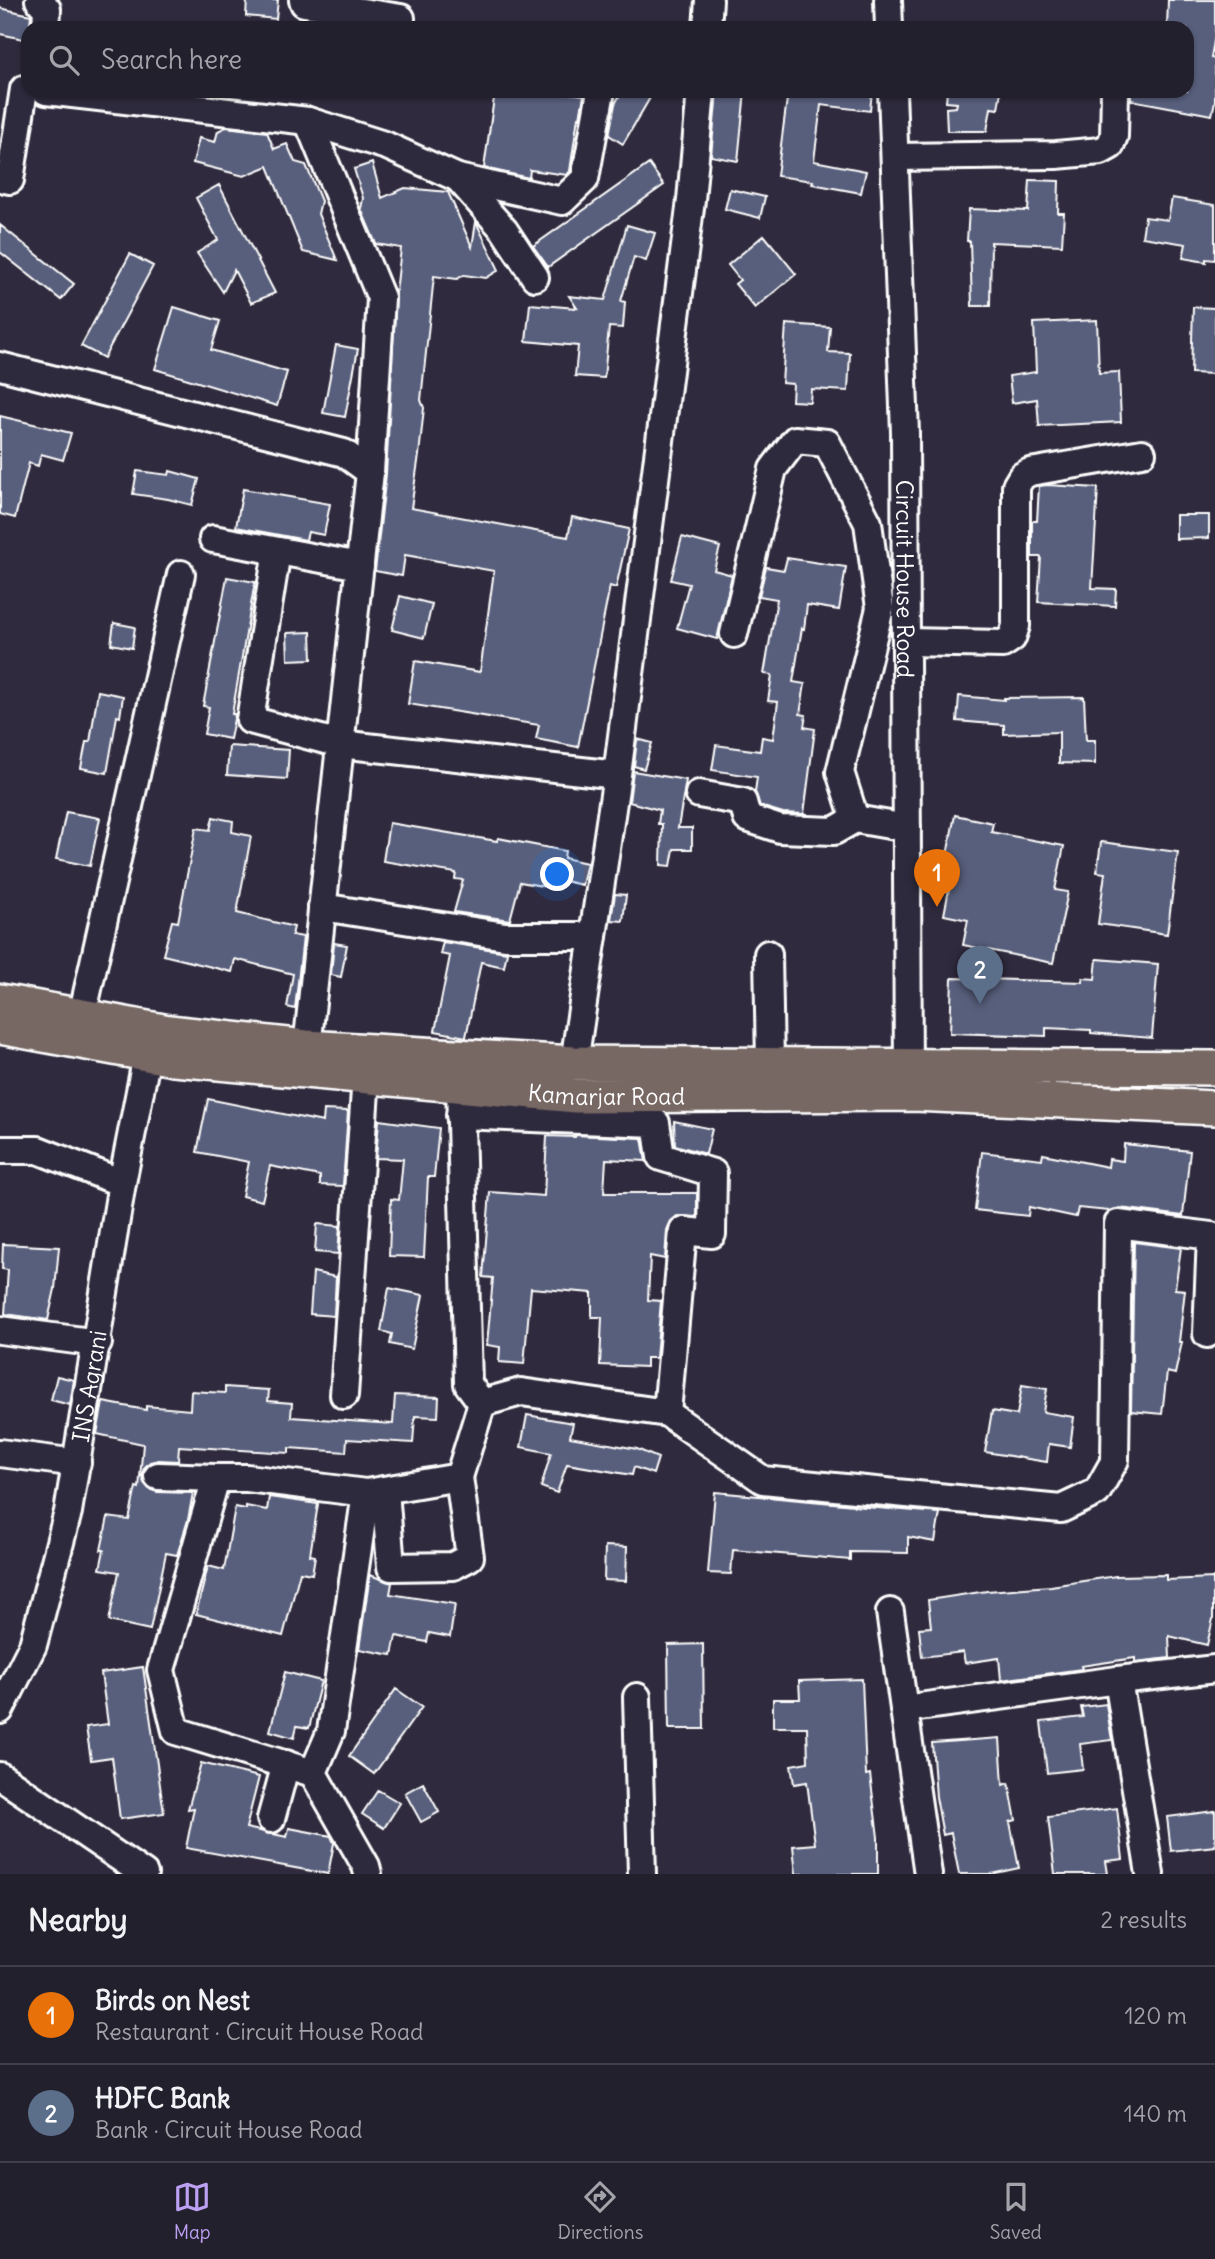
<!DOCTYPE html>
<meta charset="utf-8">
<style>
body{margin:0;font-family:Delius,sans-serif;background:#2b2836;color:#f1f3f6}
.you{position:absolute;left:558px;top:875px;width:24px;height:24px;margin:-18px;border:5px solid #fff;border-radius:50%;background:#1a73e8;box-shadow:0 0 0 10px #1a73e833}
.badge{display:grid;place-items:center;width:46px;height:46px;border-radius:50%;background:#bca0f2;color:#fff;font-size:23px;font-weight:700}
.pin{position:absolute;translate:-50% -58px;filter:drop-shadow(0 2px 4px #0008)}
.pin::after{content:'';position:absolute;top:37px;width:24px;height:21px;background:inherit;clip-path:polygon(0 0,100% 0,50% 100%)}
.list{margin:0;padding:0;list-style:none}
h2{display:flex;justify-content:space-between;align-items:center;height:91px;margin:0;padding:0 28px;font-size:30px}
h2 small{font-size:23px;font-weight:400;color:#a3a3aa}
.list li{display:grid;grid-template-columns:46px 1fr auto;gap:21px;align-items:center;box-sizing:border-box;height:98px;padding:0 28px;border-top:2px solid #403e4a}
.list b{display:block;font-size:26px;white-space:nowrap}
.list p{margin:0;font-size:23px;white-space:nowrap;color:#a3a3aa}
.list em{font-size:23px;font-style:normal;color:#a3a3aa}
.icon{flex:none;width:38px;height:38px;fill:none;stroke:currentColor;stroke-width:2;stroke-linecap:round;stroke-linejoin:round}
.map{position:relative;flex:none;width:1215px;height:1874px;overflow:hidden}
.search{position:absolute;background:#23202e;box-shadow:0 2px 5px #0004;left:21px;right:21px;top:21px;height:77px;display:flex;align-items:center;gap:18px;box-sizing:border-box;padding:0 24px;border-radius:21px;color:#a3a3aa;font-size:26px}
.sheet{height:287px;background:#23202e}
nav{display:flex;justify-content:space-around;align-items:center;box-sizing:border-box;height:98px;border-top:2px solid #403e4a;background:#23202e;font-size:19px;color:#a3a3aa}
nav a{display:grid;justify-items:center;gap:4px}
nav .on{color:#bca0f2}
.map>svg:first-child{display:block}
.building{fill:#595f7b;stroke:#fff;stroke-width:2}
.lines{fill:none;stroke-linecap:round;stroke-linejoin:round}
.minor-casing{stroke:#fff;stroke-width:32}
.major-casing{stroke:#fff;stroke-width:38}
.minor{stroke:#2f2a3d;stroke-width:26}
.major{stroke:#776864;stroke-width:33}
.labels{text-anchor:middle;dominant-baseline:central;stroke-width:5;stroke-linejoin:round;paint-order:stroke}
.street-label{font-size:23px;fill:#fff;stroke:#2f2a3d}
</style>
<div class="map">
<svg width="1215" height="1874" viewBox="0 0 1215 1874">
<rect width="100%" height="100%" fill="#2f2a3d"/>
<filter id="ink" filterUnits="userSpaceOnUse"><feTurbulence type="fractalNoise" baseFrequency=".0143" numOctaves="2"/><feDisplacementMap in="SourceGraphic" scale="14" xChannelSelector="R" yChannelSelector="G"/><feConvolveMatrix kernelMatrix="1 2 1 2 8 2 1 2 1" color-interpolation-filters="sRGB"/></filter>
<g filter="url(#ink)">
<path class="building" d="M247 0H278L276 19 246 16Z
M1168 0H1215V35L1211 58 1215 59V101L1212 115 1131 100V91H1187V28H1167Z
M0 8 31 15 28 40 0 34Z
M495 91H551L584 95 580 118 578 117 570 171 567 175 530 170 529 178 484 168Z
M622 91H654L623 144 609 135 615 104Z
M717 91H745L738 161 711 156Z
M788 91H872L870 111 821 105 814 161 866 171 861 193 812 184 813 181 777 176Z
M947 91H1001L998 109 991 108 987 131H947L946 108 956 107 957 103 946 102Z
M226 127 267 132 274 149 287 144 295 162 306 165 321 201 318 214 337 260 303 252 268 166 244 176 193 163 199 138 215 142 218 131Z
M372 163 382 198 405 188 448 192 472 247 476 222 499 270 486 278 464 275 457 279 434 276 421 400 424 408 419 455 411 508 568 537 572 517 629 529 616 588 610 586 578 747 536 739 539 725 408 704 415 661 480 672 494 571 405 555 402 576 375 571 386 474 396 293 401 248 376 244 361 209 363 198 354 169Z
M649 164 664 185 548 267 533 246Z
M1030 180 1059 181 1058 213H1064L1062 245 991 242 990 306H972L970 241H967L969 209 1028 211Z
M219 185 275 293 251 303 234 270 223 292 197 253 218 240 196 198Z
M730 189 765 197 760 218 725 209Z
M1172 198 1215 205V260L1206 259V262L1183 258 1186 244 1142 237 1145 217 1168 220Z
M0 225 74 284 61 300 0 252Z
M627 225 655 233 646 261 634 257 621 301 625 302 623 328 609 327 604 378 575 376 578 346 526 341 530 304 577 308 569 296 605 300Z
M764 235 796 274 755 308 735 284 740 280 728 265Z
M130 254 153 266 104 358 81 346Z
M174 307 220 321 211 350 287 372 277 406 155 369Z
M1193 307 1215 308V374L1191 373Z
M1097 320 1099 373 1119 372 1121 422 1039 426 1037 399 1012 403 1009 376 1036 372 1034 323Z
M786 324 830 327 828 352 850 353 848 391 811 389 810 402 792 401 793 384 782 383Z
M336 345 358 349 345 417 323 413Z
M0 416 71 433 63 460 41 454 38 466 29 463 15 518 0 514Z
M137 471 169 475 170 471 199 479 192 505 168 499 133 494Z
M1047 485 1098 488 1092 588 1116 589 1115 606 1038 602 1041 557H1032V521H1037L1039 486Z
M243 489 330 504 324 535 308 532 306 540 236 527Z
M1176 515H1209V538L1176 539Z
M682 537 720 547 714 570 732 575 717 639 677 628 689 584 671 580Z
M787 558 846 567 839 610 807 605 804 629 802 628 793 682 805 684 800 714 806 715 804 727 815 729 804 814 783 813 760 806 755 792 757 777 712 770 716 745 760 751 762 737 773 739 778 702 768 701 772 675 764 674 777 599 759 596 766 567 784 570Z
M227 577 255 582 232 714H235L230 739 204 734 209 707 203 706Z
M400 596 432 604 424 638 392 630Z
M114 623 135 627 132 648 111 644Z
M311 632 312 659 288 660 287 633Z
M98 691 123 696 120 717 117 716 107 773 81 768 86 742H90Z
M959 696 1004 700V698L1084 697 1086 740H1095V764L1059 763V732L1004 734V725L957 721Z
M637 739 652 743 644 769 634 766Z
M229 746 289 750 287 779 227 775Z
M633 771 686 780 678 828H692V849H674L671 866 661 865 662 824H658L660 810 629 802Z
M66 812 100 818 90 866 56 859Z
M955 815 993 823 991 832 1064 846 1055 890 1068 892 1053 963 963 945 968 920 944 915 949 889 946 888 949 866 945 865Z
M213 817 233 821 232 832 251 836 237 913 294 927 292 935 303 937 295 1009 287 1007 293 974 235 959 232 972 163 955 172 921 178 922 196 828 210 830Z
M389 823 497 841 498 838 565 851 564 858 587 863 582 885 560 880 558 889 520 882 510 920 454 912 463 880 455 879 456 873 383 861Z
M1101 842 1178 852 1167 934 1098 924 1105 873 1097 872Z
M615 894 626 895 623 921 611 920Z
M443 942 507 952 504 967 481 962 466 1037 435 1031 450 956 440 954Z
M334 943 347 945 341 977 331 975Z
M1097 959 1158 964 1152 1038 1091 1033V1030L1046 1028V1036L950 1033 952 978 1083 982V978L1095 979Z
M208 1099 323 1122 324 1110 348 1111 343 1186 320 1185V1176L270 1166 262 1201 242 1196 249 1162 197 1152Z
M379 1120 439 1128 434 1177H428L424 1257 389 1256 391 1199 399 1200 403 1159 376 1158Z
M674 1121 712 1129 706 1154 675 1145Z
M575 1135 642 1138 646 1161 606 1159 604 1193H697V1217L677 1216 671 1221 667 1230 665 1259 650 1256 648 1300 661 1301 656 1358H646V1367L600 1365 602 1317H592V1293L531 1288 524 1364 499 1362 500 1347 487 1345 493 1278 483 1277 490 1192 544 1196 547 1136 575 1137Z
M1124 1144 1190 1151 1183 1216 1120 1208 1109 1211 1078 1208 1076 1217 1029 1207 1028 1216 975 1210 982 1152 1042 1159 1043 1154 1108 1167 1109 1159 1123 1161Z
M317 1224 340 1226 338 1254 315 1252Z
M1134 1242 1181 1248 1175 1289 1185 1290 1179 1342H1182L1175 1374 1167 1372 1162 1414 1131 1411Z
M3 1244 59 1247 55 1289 48 1320 5 1314 8 1270 2 1269Z
M313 1272 336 1277 334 1316 310 1314Z
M389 1288 423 1295 412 1349 390 1344 392 1334 381 1331Z
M57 1376 74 1380 70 1405 51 1400Z
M1022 1385 1047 1389 1043 1412 1074 1417 1070 1447 1049 1444 1047 1462 985 1452 992 1411 1017 1415Z
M225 1387 269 1390 268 1401 292 1403 291 1417 393 1424 395 1395 439 1397 438 1417 415 1416 413 1443 347 1439 346 1452 289 1448V1453L179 1446 178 1461 159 1460 150 1462 144 1468 142 1476 144 1483 149 1489 157 1492 193 1493 188 1520 177 1555 166 1553 150 1630 109 1621 119 1572 100 1569 104 1550H101L108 1517 129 1520 136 1487 139 1488 143 1444 97 1434 103 1402 146 1410V1406L190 1410 191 1391 225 1393Z
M527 1415 573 1423 570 1437 637 1449 658 1458 653 1474 634 1467 632 1475 567 1464 557 1493 541 1487 551 1453 521 1447Z
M715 1492 854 1505V1506L940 1513 935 1542 908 1537V1553L850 1552V1560L733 1550 731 1574 708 1573Z
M269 1497 318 1504 310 1555 315 1556 312 1574 300 1572 283 1636 196 1614 208 1566 224 1570 235 1507 246 1509V1506L267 1510Z
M605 1546 627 1547 626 1581 604 1580Z
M370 1575 392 1583 390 1594 455 1604 450 1637 429 1633 427 1642 396 1636 392 1655 359 1649Z
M1166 1575V1580L1213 1578V1619L1207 1645 1169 1636 1170 1658 1135 1662V1658L1081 1666 1082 1669 1001 1680 999 1658 965 1663 963 1652 922 1657 919 1628 931 1627 928 1600 987 1591 1051 1586 1116 1576Z
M703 1644 704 1729H669L668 1645Z
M143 1667 164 1813 120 1819 112 1757 91 1760 86 1727 108 1724 101 1673Z
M285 1672 321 1681 309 1728 297 1726 294 1738 270 1731Z
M862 1679 866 1775 870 1774 878 1837V1874H796L793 1846 815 1844 807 1782 794 1784 791 1765 808 1762 807 1727H773V1699H800L799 1681Z
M396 1689 422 1707 374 1774 349 1756Z
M1106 1704 1112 1740 1080 1744 1083 1769 1047 1773 1041 1722 1083 1717 1081 1707Z
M1000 1738 1003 1785 1009 1783 1016 1820 1010 1822 1019 1868 991 1874H959L951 1833 943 1835 936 1797 932 1743Z
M201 1763 259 1777 246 1828 287 1837 289 1828 331 1836 334 1843 328 1874 186 1848 194 1808 188 1809Z
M423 1783 439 1812 421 1822 405 1793Z
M378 1790 400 1803 384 1828 362 1814Z
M1117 1808 1123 1859 1106 1861 1108 1874H1055L1048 1817Z
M1215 1811V1846L1171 1851 1167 1817Z"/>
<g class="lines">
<g class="minor-casing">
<g id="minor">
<path d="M39 0 47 9 46 28"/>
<path d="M303 0 304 3 401 18"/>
<path d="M888 0 889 28"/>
<path d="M707 28 709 0"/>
<path d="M46 91 308 121 387 146 458 178 504 230 535 277"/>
<path id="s1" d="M892 91 905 433 908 1083"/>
<path d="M308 121 381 298 370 472"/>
<path d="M895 157 1056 155 1101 151 1110 146 1114 136 1115 91"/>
<path d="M0 178 10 180 24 89H28"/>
<path d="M458 178 562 201 585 179 601 91"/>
<path d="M0 366 344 453 370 472 305 1066"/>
<path d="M213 539 360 566"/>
<path d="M277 551 250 720 340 744 617 775"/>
<path d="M907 642 1003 644 1012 638 1016 626V486L1022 476 1030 472 1142 453"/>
<path d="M699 794 743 802 747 818 780 829 834 831 855 819 840 772 880 608 868 523 827 443 795 440 773 469 734 634"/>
<path d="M855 819 907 828"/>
<path d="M322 907 505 936H593"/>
<path d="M768 954 770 1065"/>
<path d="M82 1016 181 574"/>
<path d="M574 1063 617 775 691 200 701 91"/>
<path d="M460 1115 656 1123 661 1157 713 1173 712 1234 683 1231 667 1413"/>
<path d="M0 1150H38L122 1183"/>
<path d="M0 1330 98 1343"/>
<path d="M344 1395 366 1076"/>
<path d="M482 1403 521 1392 667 1413 763 1480 1061 1509 1097 1492 1115 1460 1118 1224 1211 1236 1207 1334"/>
<path d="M0 1453 77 1463"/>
<path d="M158 1476 216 1478"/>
<path d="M385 1490 391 1567 453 1566 470 1557 459 1477"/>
<path d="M366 1493 331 1731 313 1773 366 1866 368 1874"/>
<path d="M890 1612 904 1709"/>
<path d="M1118 1680 1215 1669"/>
<path d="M637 1697 642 1874"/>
<path id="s2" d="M0 1710 33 1645 68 1512 122 1183 151 1035"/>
<path d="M313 1773 176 1731 161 1670 216 1478H247L366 1493 459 1477 482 1403 468 1384 460 1085"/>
<path d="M0 1776 144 1874"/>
<path d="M271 1819 286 1764"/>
<path d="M928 1874 904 1709 1118 1680 1150 1874"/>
</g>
</g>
<g class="major-casing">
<g id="major">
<path d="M0 1001 169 1032 306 1047 574 1063 1215 1068"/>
<path id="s3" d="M0 1027 174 1059 576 1096 914 1094 1215 1108"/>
</g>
</g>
<use href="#minor" class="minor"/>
<use href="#major" class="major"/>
</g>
</g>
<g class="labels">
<g class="street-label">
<text stroke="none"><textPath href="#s1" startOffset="488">Circuit House Road</textPath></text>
<text stroke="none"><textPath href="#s3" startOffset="611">Kamarjar Road</textPath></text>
<text stroke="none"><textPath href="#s2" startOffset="338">INS Agrani</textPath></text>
</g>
</g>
</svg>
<div class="you"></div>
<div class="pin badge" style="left:937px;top:907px;background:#e8710a">1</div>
<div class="pin badge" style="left:980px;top:1004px;background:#5c6f8a">2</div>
<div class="search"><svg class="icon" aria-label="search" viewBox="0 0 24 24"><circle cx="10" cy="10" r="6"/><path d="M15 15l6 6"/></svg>Search here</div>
</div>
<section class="sheet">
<h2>Nearby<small>2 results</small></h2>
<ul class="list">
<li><span class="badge" style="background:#e8710a">1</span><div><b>Birds on Nest</b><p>Restaurant · Circuit House Road</p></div><em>120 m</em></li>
<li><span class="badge" style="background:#5c6f8a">2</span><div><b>HDFC Bank</b><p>Bank · Circuit House Road</p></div><em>140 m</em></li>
</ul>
</section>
<nav>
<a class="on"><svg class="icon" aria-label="map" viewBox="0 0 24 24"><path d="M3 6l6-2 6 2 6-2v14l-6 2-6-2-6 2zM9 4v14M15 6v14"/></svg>Map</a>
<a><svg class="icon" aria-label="directions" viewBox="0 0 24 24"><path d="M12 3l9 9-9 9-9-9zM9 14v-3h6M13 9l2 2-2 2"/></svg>Directions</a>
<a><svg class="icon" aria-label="saved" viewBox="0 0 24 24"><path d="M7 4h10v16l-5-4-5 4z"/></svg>Saved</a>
</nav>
